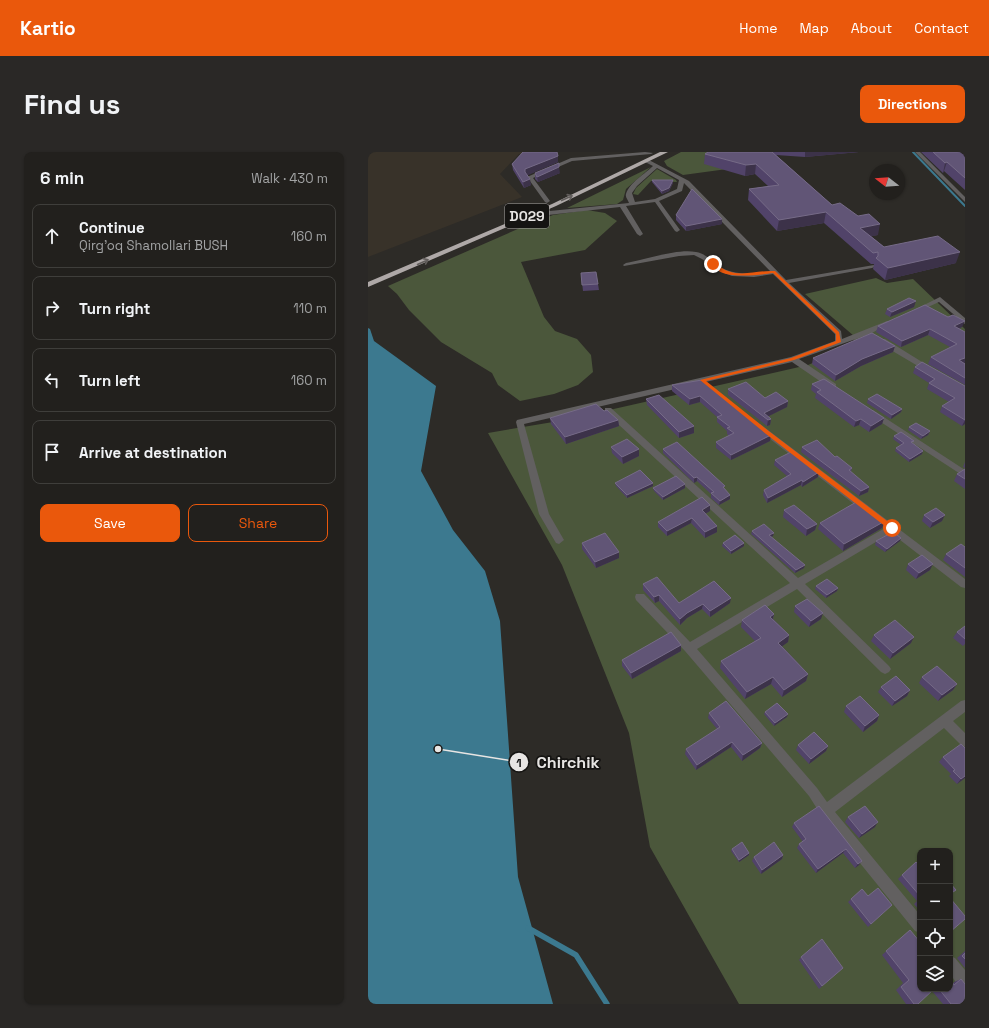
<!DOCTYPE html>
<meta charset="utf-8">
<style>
body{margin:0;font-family:"Space Grotesk",sans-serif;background:#2a2826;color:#f1f3f6}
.controls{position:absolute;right:12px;bottom:12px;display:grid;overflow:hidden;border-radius:8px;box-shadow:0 1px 3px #0004}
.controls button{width:36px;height:36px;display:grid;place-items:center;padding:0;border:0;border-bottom:1px solid #3f3e3b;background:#22201d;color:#f1f3f6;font:20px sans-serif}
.compass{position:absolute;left:501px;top:12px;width:36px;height:36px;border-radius:50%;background:#22201d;box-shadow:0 1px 3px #0004;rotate:287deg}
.stop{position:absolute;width:12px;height:12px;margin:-9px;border:3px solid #ea580c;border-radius:50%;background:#fff}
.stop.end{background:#ea580c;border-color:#fff;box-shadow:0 1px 4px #0008}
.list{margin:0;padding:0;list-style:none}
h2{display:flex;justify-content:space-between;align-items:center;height:52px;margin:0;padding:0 16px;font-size:17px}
h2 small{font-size:13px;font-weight:400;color:#a2a3a4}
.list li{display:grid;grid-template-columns:26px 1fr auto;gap:12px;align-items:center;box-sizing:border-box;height:64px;margin:0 8px 8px;padding:0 8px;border:1px solid #3f3e3b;border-radius:8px}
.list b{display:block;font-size:15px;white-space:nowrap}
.list p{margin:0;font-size:13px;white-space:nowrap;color:#a2a3a4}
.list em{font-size:13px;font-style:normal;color:#a2a3a4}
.actions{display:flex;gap:8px;padding:12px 16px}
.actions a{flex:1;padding:9px 0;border:1px solid #ea580c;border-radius:8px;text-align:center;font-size:14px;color:#ea580c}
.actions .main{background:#ea580c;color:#fff}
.icon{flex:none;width:22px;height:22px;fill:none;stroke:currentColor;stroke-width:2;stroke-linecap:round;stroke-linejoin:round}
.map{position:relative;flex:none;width:597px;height:852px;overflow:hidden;border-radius:8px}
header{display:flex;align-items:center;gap:24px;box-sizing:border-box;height:56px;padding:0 20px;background:#ea580c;color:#fff}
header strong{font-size:19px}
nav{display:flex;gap:22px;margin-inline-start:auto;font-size:14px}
.intro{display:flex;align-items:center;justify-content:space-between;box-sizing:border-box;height:96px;padding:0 24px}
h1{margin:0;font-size:28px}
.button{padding:10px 18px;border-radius:8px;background:#ea580c;color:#fff;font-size:14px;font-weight:700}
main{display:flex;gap:24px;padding:0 24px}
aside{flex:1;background:#22201d;border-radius:8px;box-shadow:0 1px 3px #0004}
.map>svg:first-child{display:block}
.built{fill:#383229}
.green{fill:#4b573b;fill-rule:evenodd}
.water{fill:#3c798f}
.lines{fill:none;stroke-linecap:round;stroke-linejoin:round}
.stream-far1{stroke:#3c798f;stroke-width:2}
.stream{stroke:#3c798f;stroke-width:5.5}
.minor{fill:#626060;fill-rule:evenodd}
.highway{fill:#aea8a7;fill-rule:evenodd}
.wall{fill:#514369}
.shaded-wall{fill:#3c3249}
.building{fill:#615576;stroke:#766b87}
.oneway{stroke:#625e5c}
.route{fill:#ea580c}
.labels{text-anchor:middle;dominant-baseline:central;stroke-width:3.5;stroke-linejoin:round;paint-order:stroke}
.shield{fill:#151412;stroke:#a8a6a4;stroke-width:1}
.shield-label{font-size:14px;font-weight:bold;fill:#e7e5e3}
.leader{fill:none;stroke:#e7e5e3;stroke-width:1.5}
.callout-dot{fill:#e7e5e3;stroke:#151412;stroke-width:1.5}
.mark-label{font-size:12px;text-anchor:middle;font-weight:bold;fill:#111}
.callout-label{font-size:16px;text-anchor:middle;font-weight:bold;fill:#e7e5e3;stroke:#151412;stroke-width:3.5;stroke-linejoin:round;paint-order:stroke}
</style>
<header>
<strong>Kartio</strong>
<nav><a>Home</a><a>Map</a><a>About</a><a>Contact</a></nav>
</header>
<div class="intro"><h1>Find us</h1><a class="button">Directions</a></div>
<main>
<aside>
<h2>6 min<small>Walk · 430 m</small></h2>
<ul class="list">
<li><svg class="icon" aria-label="ahead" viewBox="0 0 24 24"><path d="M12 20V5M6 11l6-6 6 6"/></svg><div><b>Continue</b><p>Qirg'oq Shamollari BUSH</p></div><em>160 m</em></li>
<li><svg class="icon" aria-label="right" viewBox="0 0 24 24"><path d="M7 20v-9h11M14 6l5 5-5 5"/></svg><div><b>Turn right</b></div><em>110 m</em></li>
<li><svg class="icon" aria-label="left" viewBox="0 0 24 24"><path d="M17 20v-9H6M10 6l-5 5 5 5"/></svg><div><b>Turn left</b></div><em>160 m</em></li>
<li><svg class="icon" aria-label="arrive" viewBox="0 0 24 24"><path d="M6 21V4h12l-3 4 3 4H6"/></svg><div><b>Arrive at destination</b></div></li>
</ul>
<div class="actions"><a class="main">Save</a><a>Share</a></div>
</aside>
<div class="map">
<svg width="597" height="852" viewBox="0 0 597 852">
<rect width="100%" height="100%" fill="#2d2b27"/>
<path class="built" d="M0 0H183L151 2 132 22 154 45 0 105Z"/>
<path class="green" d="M313 0H344L403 11 315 23 299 14 296 9Z
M283 15 258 37 255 48 249 52 199 56Z
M289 17 308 28 309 30 283 29 270 43 265 42 268 36Z
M219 58 237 61 249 69 217 98 153 110 176 165 187 179 209 187 223 203 225 220 210 233 186 242 152 249 130 233 124 221 73 190 41 158 29 142 20 134 152 76 185 63Z
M508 126 519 131 545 127 597 177V852H371L282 695 261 581 194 413 120 281 197 268 440 213 486 193V184L437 142ZM552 699H582V837H552Z"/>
<path class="water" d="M0 176 2 177 6 189 68 234 53 319 85 378 117 419 132 469 150 725 185 852H0Z"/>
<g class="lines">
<path class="stream-far1" d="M545 0 597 54"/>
<path class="stream" d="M160 776 208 803 239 852"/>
<path class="minor" d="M277 0 285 1 283 2 204 9 165 26 182 49 179 51 177 50 159 25 203 6Z
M547 0H552L597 45V50Z
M279 7 321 29 418 128 506 113V115L504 116 421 131 473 179 474 187 519 169 524 170 502 182 431 207 468 232V236H462L424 210 156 272 181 362 196 388 191 392 188 391 171 362 148 270 149 268 423 205 467 189V182L405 122 386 125 364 124 349 118 334 107 326 103 311 104 256 114 255 113 258 111C276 108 310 96 328 100 337 101 343 109 351 114 365 124 385 122 402 119L316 31 314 39 291 49 312 78 309 80 307 79 287 50 258 54 275 82 272 84 269 82 252 55 162 65 159 63 162 61 261 51C260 48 257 45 258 42 261 31 278 21 285 14L277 10 276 9ZM289 16 311 28 309 37 287 47 267 50 264 41 269 34Z
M572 145 597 166V172L571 150 549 160 544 159Z
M511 187H517L567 218 563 220H560L511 191Z
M237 256H243L430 426 517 376 389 277 388 275 392 272 597 427V436L593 435 523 381 437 432 521 514 523 517 521 520 517 522 513 520 429 437 329 497 449 636 459 650 593 549 597 548V560L585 569 597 581V595L593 593 576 576 467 660 552 763V781L547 779 453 663 441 644 317 499 268 448 267 445 268 442H276L322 490 422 431 237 260Z
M505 258 597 318V325L502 263 501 261Z
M582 804 587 806 597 818V836C582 830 582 818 582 804Z"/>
<path class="highway" d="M292 0H300L188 54 0 135V130L184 52Z"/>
</g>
<path class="wall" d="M340 0H491L437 5 408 3 464 53 510 83 503 84 516 95 588 111 517 128 505 117 506 112H503L456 71 409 79 380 48 381 37 400 34 387 22 377 24 336 12 337 2Z
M553 0H597V38L576 19 575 21Z
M190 4V10L159 23 163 33 156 36 145 18 144 12Z
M167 21H192L170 30 167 27Z
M284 28H305V31L301 39 294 42 284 30Z
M308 63 354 72 318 79 308 68Z
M213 121 230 132 231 138 215 139Z
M546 155 522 165 517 162 519 157Z
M510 174 594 175 591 177 596 211 597 212V233L560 212 563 205 582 195 560 183 533 195 508 180Z
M527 194 525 200 493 214 467 229 444 212 445 206Z
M547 215 597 234V272L594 274 572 260 574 254 581 250 559 237 561 231 545 221Z
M334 228 402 289 363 308 348 296V290L361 284 359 282V279L349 270V265L332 250 321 253 304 239V233Z
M444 232 516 266 514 272 501 280 491 273 486 275 447 246 448 242 443 238Z
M360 237 397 246 420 249 419 255 400 264 403 267 402 273 399 274 360 243Z
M278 247 326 281 311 286 279 253Z
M500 247 534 257 533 260 523 267 499 251Z
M236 259 250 268 251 274 198 292 183 272 182 266Z
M541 275 562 279 560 283 553 287 540 278Z
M526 284 545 292 554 302 541 310 527 299 528 296 533 293 525 287Z
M243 295 271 304 255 312 244 301Z
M434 295 467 305 484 316 483 320 501 335 500 340 491 344 433 300Z
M295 297 356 337 362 343V347L351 353 343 346V342L329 329 326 331 295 301Z
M407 308 450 325 434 335 433 333 399 351 395 343 396 338 419 324 406 313Z
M597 310V316L595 315Z
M597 317V337L586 329 589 322Z
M247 331 285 334 259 346 248 334Z
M285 336H317L295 348 286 339Z
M416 358 449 372 447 378 438 384 415 365Z
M342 359 337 362 349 374V380L337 386 323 371 299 384 290 375V370Z
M556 363 574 369 562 376 554 369Z
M517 369 514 376 475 399 450 377 452 371Z
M384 379 405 384 403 385 436 416 427 421 383 382Z
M508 389H532L517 400 507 393Z
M214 391 251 400V406L228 416 214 397Z
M355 391 376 394 363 402 354 394Z
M597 395V425L575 408 578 402Z
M540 412 562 418 548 427 538 418Z
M275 432 311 451H362L342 465 334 457 319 466 312 473 291 449 287 451 275 438Z
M448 434 470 436 469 439 458 446 447 437Z
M427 454 453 467 441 475 426 460Z
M406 462 405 467 421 483 420 490 414 494 440 522 438 529 414 545 403 532 377 547 352 516 353 509 387 489 373 475 374 468Z
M597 474V492L595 494 585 486 589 480Z
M506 483 543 491 522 507 503 489Z
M313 493V499L264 527 254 514V508Z
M554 525 589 532 585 538 570 549 551 531Z
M513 535 542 538 539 544 524 554 510 540Z
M478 554 511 563 509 569 495 580 476 560Z
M397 560 419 565 406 574 396 562Z
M341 561 394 591 392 596 374 609 363 595 328 618 317 602 318 597 349 577 340 566Z
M430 593 460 594 458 599 441 612 428 598Z
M597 596V626L589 632 581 624 583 622 571 610 575 605Z
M451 654 491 713 487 716 475 701 448 721 429 696 431 692 435 690 424 675 426 671Z
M480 665 507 675 491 686 477 670Z
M364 697 381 701V703L371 710 363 699Z
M415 703 414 707 393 722 384 709 386 705Z
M552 714V759L546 752 549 749 530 727 534 723Z
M500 744 524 753 500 775 480 750 483 747Z
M542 778 552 837H582L586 830 593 827 597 852H575L564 839 550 852H538L528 838 535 831 514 803Z
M597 799V816L589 806Z
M433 805 475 816 451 837 431 808Z"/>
<path class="shaded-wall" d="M437 0H491L437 5Z
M190 4V10L158 24 157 20V17Z
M579 10 576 19 575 21 577 11Z
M388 12 387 22 377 24 378 13Z
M191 15 192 21 170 30 169 25Z
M162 27 163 33 156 36 155 30Z
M305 28V31L301 39 294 42V39Z
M458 60 456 71 409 79 411 68Z
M354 67V72L318 79V74Z
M512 72 510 83 490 87 492 76Z
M592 100 588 111 517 128 520 116Z
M548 149 546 155 522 165 524 160Z
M597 169 594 175 584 180 586 174Z
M562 177 560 183 533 195 534 189Z
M527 194 525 200 493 214 467 229 468 223 494 207Z
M597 206V211L588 214 591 208Z
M332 244V250L321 253 322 247Z
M420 249 419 255 397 266 396 261Z
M534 257 533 260 523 267 524 263Z
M516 266 514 272 501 280 503 274Z
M403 267 402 273 399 274 400 268Z
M493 267 491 273 486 275 488 269Z
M250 268 251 274 198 292 197 285Z
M597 268V272L594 274Z
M326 274V281L311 286V280Z
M562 279 560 283 553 287 555 284Z
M403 283 402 289 363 308V303Z
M271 297V304L255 312 254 305Z
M555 299 554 302 541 310 542 307Z
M451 320 450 325 434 335 435 330Z
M329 325V329L326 331V326Z
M434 328 433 333 399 351 400 346Z
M285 331V334L259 346V343Z
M317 332V336L295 348V345Z
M501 335 500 340 491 344 493 339Z
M362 343V347L351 353 352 349Z
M342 353V359L333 364 334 358Z
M577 363 574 369 562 376 565 370Z
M324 366 323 371 299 384V379Z
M517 369 514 376 475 399 476 392Z
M449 372 447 378 438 384 439 377Z
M349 374V380L337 386V380Z
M406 381 405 384 400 387 401 383Z
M533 386 532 389 517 400 519 397Z
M376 391V394L363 402V399Z
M251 400V406L228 416 227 410Z
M565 412 562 418 548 427 551 421Z
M437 413 436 416 427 421 428 418Z
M470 436 469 439 458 446 459 443Z
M291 443V449L287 451 286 445Z
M363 446 362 451 342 465V459Z
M335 452 334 457 319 466 312 473V467L319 461Z
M455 461 453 467 441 475 443 469Z
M406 462 404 469 402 465Z
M421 483 420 490 409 498 410 491Z
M546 485 543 491 522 507 525 501Z
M313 493V499L264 527 263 521Z
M440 522 438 529 414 545 416 538Z
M405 525 403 532 377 547 379 540Z
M589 532 585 538 570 549 574 543Z
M542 538 539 544 524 554 527 549Z
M420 562 419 565 406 574 407 571Z
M511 563 509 569 495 580 497 574Z
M364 590 363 595 328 618 329 613Z
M394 591 392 596 374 609 375 603Z
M460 594 458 599 441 612 443 607Z
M597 624V626L589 632 593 627Z
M510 670 507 675 491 686 494 682Z
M478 697 475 701 448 721 450 717Z
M381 701V703L371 710V708Z
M415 703 414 707 393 722 394 718Z
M494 709 491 713 487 716 490 712Z"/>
<path class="building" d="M155 0H189L190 4 157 17V20L162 27 155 30 144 12Z
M340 0H404L464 53 472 51 490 64 501 62 512 72 492 76 516 95 570 84 592 100 520 116 508 106 510 104V100L505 101 458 60 411 68 381 37 411 33 388 12 378 13 337 2Z
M565 0H597V26L579 10 577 11Z
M191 11V15L169 25 167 21Z
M284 28H305L301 36 294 39Z
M324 37 354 67 318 74 308 63Z
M228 120 230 132 214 133 213 121Z
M541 146 548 149 524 160 519 157Z
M557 153 580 165 585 163 597 169 586 174 597 180V206L591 208 597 212V226L563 205 589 192 562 177 534 189 510 174Z
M504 181 527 194 494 207 468 223 445 206Z
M554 210 597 234V268L574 254 587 246 561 231 567 227 547 215Z
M456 227 516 266 503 274 493 267 488 269 449 240 453 238 444 232Z
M334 228 403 283 363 303 348 290 366 281 359 276 362 275 349 265 354 263 332 244 322 247 304 233Z
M378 230 397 246 408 240 420 249 396 261 403 267 400 268 360 237Z
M509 242 534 257 524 263 500 247Z
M291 243 326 274 311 280 278 247Z
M228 252 236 259 239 258 250 268 197 285 182 266Z
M548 271 562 279 555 284 541 275Z
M533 280 546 289 543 290 555 299 542 307 528 296 536 291 526 284Z
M259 287 271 297 254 305 243 295Z
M449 288 467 305 469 304 484 316 481 318 501 335 493 339 434 295Z
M309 290 357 334 355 335 362 343 352 349 343 341 346 340 329 325 326 326 295 297Z
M425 299 451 320 435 330 434 328 400 346 396 338 423 322 407 308Z
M597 317V327L589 322Z
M272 318 285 331 259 343 247 331Z
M308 324 317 332 295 345 285 336Z
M334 345 342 353 334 358 349 374 337 380 324 366 299 379 290 370Z
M490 349 517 369 476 392 452 371Z
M426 353 449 372 439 377 416 358Z
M568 356 577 363 565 370 556 363Z
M396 372 406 381 401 383 437 413 428 418 384 379Z
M525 380 533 386 519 397 508 389Z
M237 381 251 400 227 410 214 391Z
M367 383 376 391 363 399 355 391Z
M593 392 597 395V416L578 402Z
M554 403 565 412 551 421 540 412Z
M289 425 311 451 346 429 363 446 342 459 335 452 319 461 312 467 291 443 286 445 275 432Z
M459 427 470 436 459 443 448 434Z
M439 447 455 461 443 469 427 454Z
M397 453 406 462 402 465 421 483 410 491 440 522 416 538 405 525 379 540 353 509 393 486 374 468Z
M527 468 546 485 525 501 506 483Z
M597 474V487L589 480Z
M303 480 313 493 263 521 254 508Z
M569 514 589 532 574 543 554 525Z
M528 524 542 538 527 549 513 535Z
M492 544 511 563 497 574 478 554Z
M358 549 394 591 375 603 364 590 329 613 318 597 352 575 341 561Z
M409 551 420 562 407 571 397 560Z
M446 580 460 594 443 607 430 593Z
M593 592 597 596V624L593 627 585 619 587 618 575 605Z
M451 654 494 709 490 712 478 697 450 717 431 692 438 687 426 671Z
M497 654 510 670 494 682 480 665Z
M374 690 381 701 371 708 364 697Z
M406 690 415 703 394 718 386 705Z
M548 710 552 714V744L534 723Z
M582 731 588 738 582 742Z
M510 736 524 753 503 772 483 747 494 737 500 744Z
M582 746 597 764V767L582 780Z
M542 778 552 790V837H566L550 852H546L533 835 541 828 518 799Z
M454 787 475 816 454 834 433 805Z
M597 801V807L594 804Z
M582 827 586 833 593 827 597 832V852H583L571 837H582Z"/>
<defs><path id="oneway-shaft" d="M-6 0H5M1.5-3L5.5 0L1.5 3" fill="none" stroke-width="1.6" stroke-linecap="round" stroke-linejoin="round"/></defs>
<g class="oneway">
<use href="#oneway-shaft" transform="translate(199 46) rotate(-24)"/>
<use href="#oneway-shaft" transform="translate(55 110) rotate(-24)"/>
</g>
<path class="route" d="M344 111H347C367 129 385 118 407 119L471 180 473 190 426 208 338 229 402 280 527 375V378H522L398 282 332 228 423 206 468 189V182L405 121C390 123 349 129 344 111Z"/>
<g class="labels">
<rect class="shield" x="137" y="52" width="44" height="24" rx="3"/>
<g class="shield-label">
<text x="159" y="64">D029</text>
</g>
</g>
<path class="leader" d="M70 597L151 610"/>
<g class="callout-dot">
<circle cx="70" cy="597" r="4"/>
<circle cx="151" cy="610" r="10"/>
</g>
<g class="mark-label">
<text x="151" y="615">1</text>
</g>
<g class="callout-label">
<text x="200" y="616">Chirchik</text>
</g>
</svg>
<div class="controls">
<button>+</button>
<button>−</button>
<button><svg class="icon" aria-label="locate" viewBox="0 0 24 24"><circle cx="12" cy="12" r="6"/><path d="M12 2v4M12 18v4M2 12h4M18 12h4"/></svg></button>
<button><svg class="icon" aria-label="layers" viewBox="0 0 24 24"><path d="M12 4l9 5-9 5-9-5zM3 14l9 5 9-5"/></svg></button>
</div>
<svg class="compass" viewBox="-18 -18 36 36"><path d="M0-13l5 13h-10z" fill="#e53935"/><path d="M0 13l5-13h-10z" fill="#a2a3a4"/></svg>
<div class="stop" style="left:524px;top:376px"></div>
<div class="stop end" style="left:345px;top:112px"></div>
</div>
</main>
